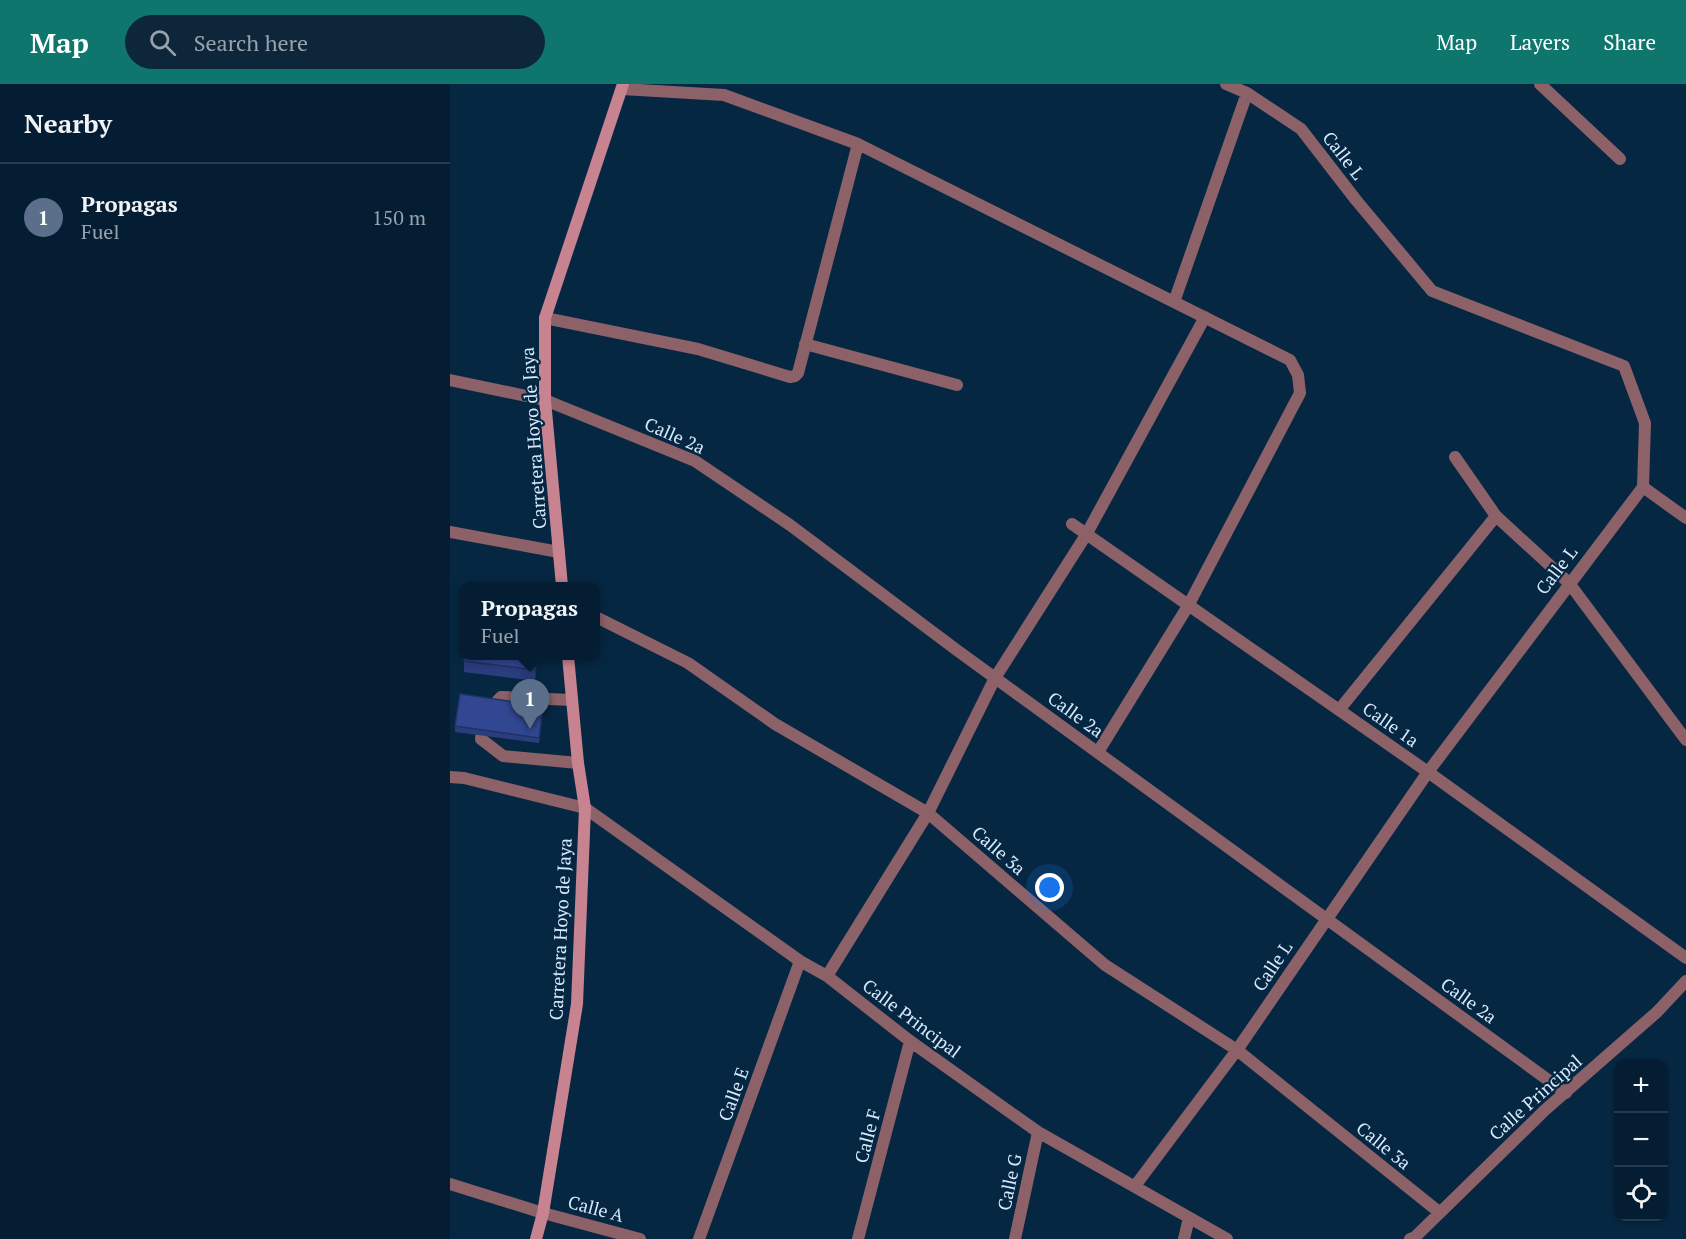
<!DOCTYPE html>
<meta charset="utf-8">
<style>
body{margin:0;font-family:"PT Serif",serif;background:#0d263a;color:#f1f3f6}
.controls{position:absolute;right:18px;bottom:18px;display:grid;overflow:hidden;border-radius:12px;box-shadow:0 2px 4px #0004}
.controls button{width:54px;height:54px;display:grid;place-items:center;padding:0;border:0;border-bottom:2px solid #253b4d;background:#041d32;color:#f1f3f6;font:30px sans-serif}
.you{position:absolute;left:600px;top:804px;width:21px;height:21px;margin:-15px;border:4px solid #fff;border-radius:50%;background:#1a73e8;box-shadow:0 0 0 9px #1a73e833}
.badge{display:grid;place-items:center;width:39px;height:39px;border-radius:50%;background:#0f766e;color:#fff;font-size:20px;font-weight:700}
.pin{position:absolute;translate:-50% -50px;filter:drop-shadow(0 2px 3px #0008)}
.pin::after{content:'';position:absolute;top:32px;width:21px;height:18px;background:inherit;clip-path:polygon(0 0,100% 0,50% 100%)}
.popup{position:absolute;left:9px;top:498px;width:141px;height:78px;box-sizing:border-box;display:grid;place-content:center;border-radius:12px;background:#041d32;filter:drop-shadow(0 2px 4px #0005);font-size:20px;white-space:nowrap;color:#97a2ac}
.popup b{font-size:22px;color:#f1f3f6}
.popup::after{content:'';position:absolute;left:50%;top:100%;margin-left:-12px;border:12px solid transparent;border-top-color:#041d32}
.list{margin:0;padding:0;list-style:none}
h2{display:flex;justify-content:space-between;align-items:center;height:78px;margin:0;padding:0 24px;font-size:26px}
h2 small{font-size:20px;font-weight:400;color:#97a2ac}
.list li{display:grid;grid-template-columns:39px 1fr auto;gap:18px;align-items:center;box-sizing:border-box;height:108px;padding:0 24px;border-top:2px solid #253b4d}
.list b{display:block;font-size:22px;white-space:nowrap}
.list p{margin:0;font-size:20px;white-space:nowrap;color:#97a2ac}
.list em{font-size:20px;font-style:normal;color:#97a2ac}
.icon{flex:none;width:33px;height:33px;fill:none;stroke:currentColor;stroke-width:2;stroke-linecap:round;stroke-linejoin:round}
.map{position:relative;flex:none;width:1236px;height:1155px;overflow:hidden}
header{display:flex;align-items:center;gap:36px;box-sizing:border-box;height:84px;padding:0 30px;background:#0f766e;color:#fff}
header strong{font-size:28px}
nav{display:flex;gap:33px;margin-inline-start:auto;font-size:21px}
.search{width:420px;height:54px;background:#0d263a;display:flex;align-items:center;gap:15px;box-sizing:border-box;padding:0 21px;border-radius:33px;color:#97a2ac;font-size:22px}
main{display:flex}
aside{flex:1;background:#041d32}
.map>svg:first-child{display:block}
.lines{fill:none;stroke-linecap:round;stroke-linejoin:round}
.lane{stroke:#8c6268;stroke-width:12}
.street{stroke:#8c6268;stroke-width:12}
.secondary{stroke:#c7838f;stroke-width:12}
.wall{fill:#2a3d7d}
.shaded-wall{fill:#223266}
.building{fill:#314791;stroke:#223266;stroke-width:1.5}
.labels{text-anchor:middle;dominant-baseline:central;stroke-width:4.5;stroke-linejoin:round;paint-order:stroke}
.street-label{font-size:18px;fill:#d7e9fc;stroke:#062742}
</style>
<header>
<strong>Map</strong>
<div class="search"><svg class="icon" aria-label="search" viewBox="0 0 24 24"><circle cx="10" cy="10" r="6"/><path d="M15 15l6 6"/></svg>Search here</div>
<nav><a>Map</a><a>Layers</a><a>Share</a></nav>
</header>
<main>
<aside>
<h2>Nearby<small></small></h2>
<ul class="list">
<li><span class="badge" style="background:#5c6f8a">1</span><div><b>Propagas</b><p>Fuel</p></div><em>150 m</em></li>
</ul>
</aside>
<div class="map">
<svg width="1236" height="1155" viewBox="0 0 1236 1155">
<rect width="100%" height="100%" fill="#062742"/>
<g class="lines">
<path class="lane" d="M122 616 51 613 34 631 31 655 53 672 128 679"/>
<path class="street" d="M1090 0 1170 75
M172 5 274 11 408 60 840 276 848 291 850 309 738 522 648 668
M724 218 797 9
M95 234 248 265 340 293 345 292 348 289 408 60
M355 260 507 301
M0 296 95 316 245 377 340 441 508 567 1116 1009
M1005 373 1046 432 1119 499 1236 656
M1193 403 1236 434
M622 440 978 688 1236 874
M0 448 109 468
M146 533 238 579 325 640 478 729 655 881 787 966 989 1128
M889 626 1046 432
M0 693 14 694 135 724 350 877 377 892 460 957 588 1048 777 1155
M377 892 478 729 545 594 636 451 755 233
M0 1100 93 1129 190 1155
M685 1102 787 966 978 688 1193 403 1195 339 1174 282 982 207 906 116 851 45 797 9 776 0
M249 1155 350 877
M408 1155 460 957
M565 1155 588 1048
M734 1155 739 1134
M960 1155 965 1153 1095 1026 1207 928 1236 897"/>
<path class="secondary" d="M112 502 95 316V234L173 0
M86 1155 93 1129 127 920 135 724 128 679 118 572"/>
</g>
<path class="wall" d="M87 572 85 597 14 588V577Z
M93 627 89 659 5 648V642Z"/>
<path class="shaded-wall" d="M86 572 87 579 85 597V586Z
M93 622V627L89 659V654Z"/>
<path class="building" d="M15 572H86L85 586 14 577Z
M10 610 93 622 89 654 5 642Z"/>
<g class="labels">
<g class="street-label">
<text transform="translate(894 71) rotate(52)">Calle L</text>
<text transform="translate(225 351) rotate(24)">Calle 2a</text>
<text transform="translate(83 354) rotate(-94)">Carretera Hoyo de Jaya</text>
<text transform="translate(1106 486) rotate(-53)">Calle L</text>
<text transform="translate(626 630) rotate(36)">Calle 2a</text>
<text transform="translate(941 640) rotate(35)">Calle 1a</text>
<text transform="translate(549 766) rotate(41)">Calle 3a</text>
<text transform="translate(110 845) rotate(-87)">Carretera Hoyo de Jaya</text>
<text transform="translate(822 882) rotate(-56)">Calle L</text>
<text transform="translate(1019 916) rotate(36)">Calle 2a</text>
<text transform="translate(462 934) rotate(37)">Calle Principal</text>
<text transform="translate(283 1010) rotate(-70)">Calle E</text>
<text transform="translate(1085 1013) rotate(-42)">Calle Principal</text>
<text transform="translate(417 1052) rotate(-75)">Calle F</text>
<text transform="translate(934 1061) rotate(39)">Calle 3a</text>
<text transform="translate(559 1098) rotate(-78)">Calle G</text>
<text transform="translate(146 1124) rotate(15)">Calle A</text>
</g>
</g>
</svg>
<div class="controls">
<button>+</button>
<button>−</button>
<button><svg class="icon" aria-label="locate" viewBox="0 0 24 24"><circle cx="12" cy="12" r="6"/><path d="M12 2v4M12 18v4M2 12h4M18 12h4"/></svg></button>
</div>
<div class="you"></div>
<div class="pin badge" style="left:80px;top:645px;background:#5c6f8a">1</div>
<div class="popup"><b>Propagas</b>Fuel</div>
</div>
</main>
